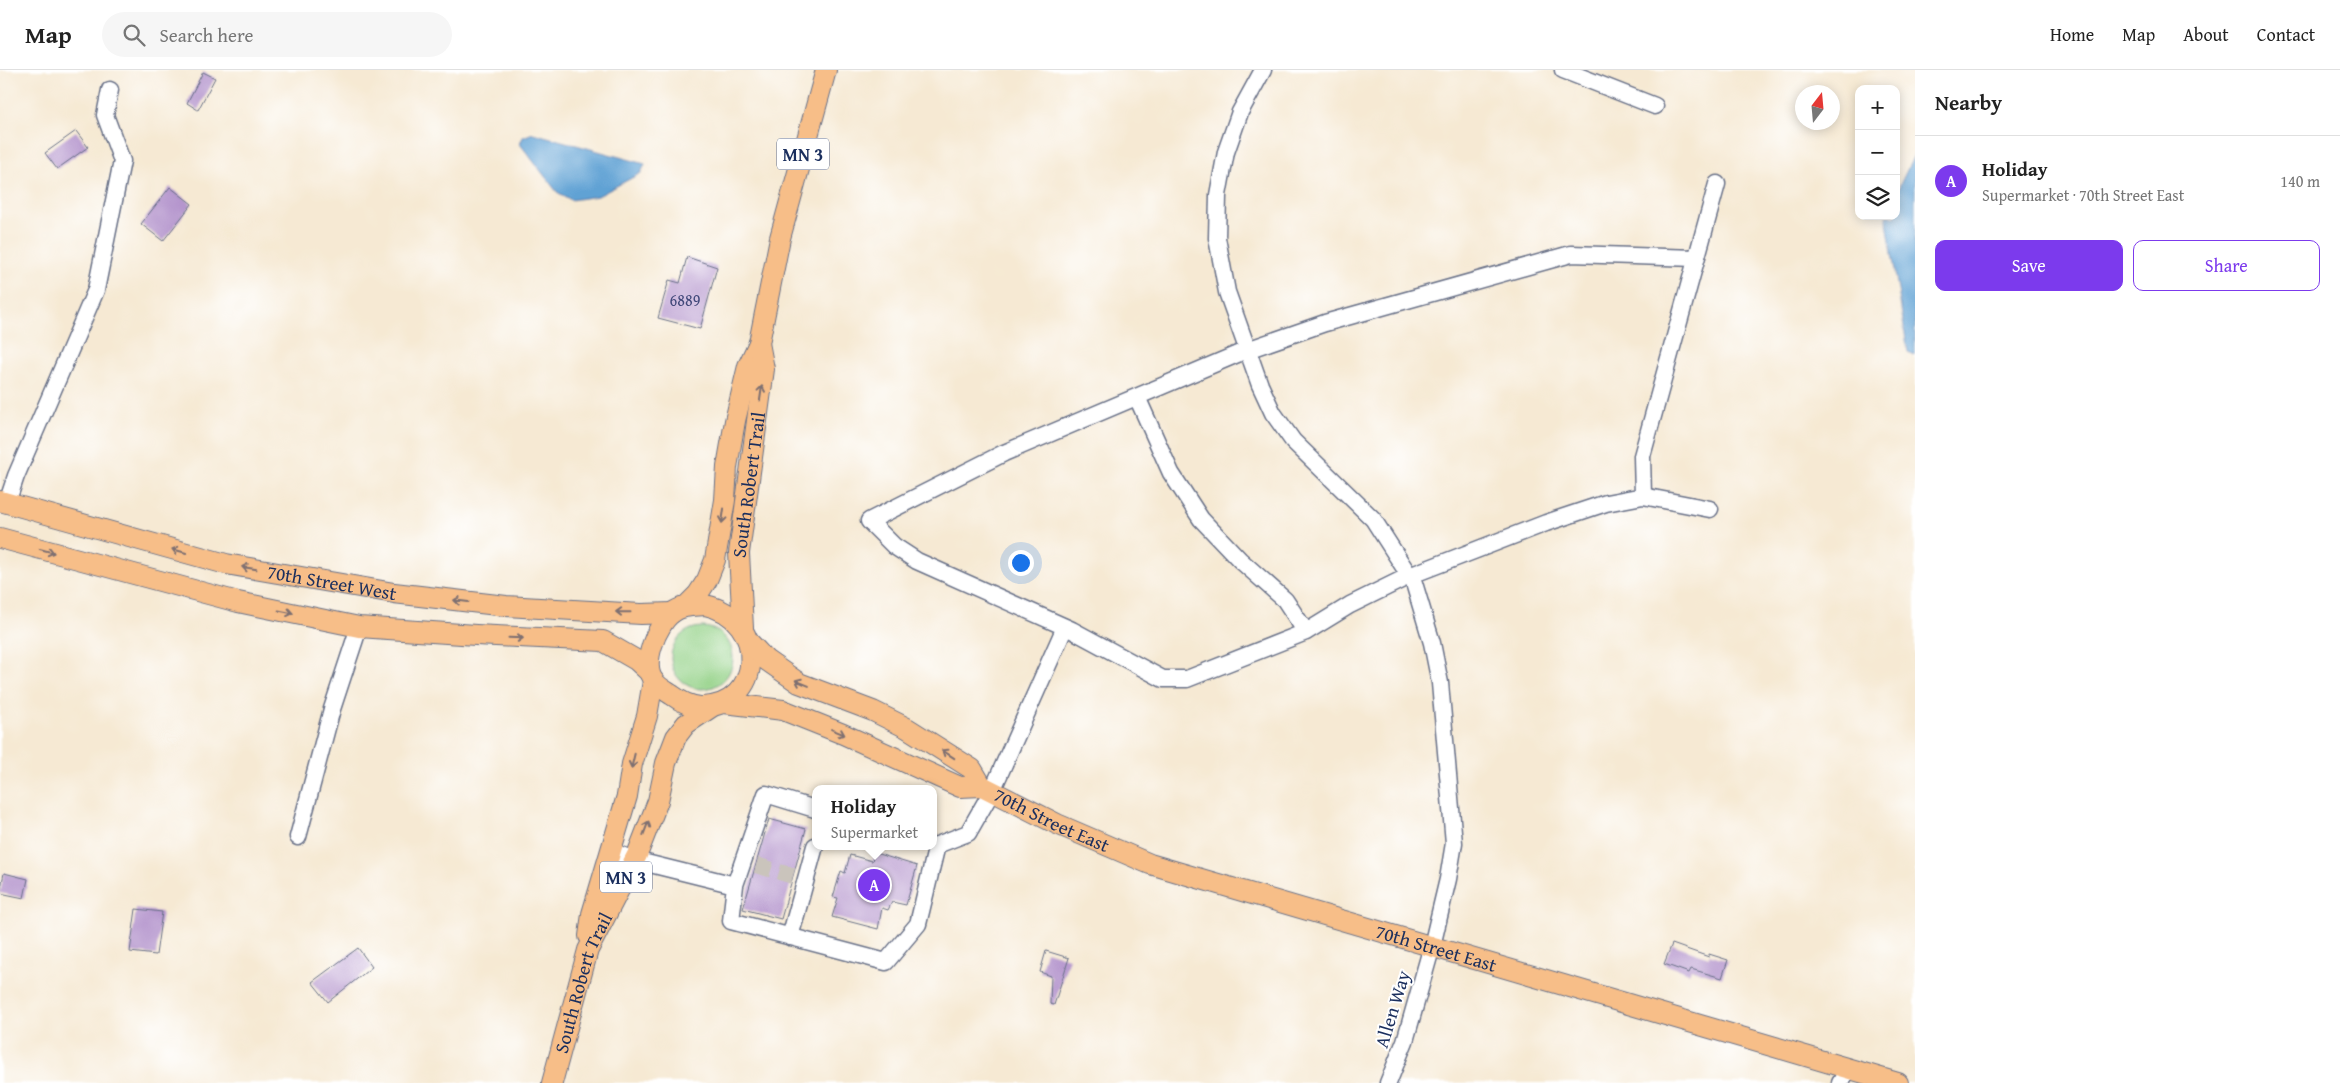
<!DOCTYPE html>
<meta charset="utf-8">
<style>
body{margin:0;font-family:"Gentium Book Plus",serif;background:#f6f6f6;color:#222}
.controls{position:absolute;right:15px;top:15px;display:grid;overflow:hidden;border-radius:10px;box-shadow:0 2px 12px #0003}
.controls button{width:45px;height:45px;display:grid;place-items:center;padding:0;border:0;border-bottom:1px solid #e0e0e0;background:#fff;color:#222;font:25px sans-serif}
.compass{position:absolute;left:1795px;top:15px;width:45px;height:45px;border-radius:50%;background:#fff;box-shadow:0 2px 12px #0003;rotate:16deg}
.you{position:absolute;left:1020px;top:492px;width:18px;height:18px;margin:-12px;border:4px solid #fff;border-radius:50%;background:#1a73e8;box-shadow:0 0 0 8px #1a73e833}
.badge{display:grid;place-items:center;width:32px;height:32px;border-radius:50%;background:#7c3aed;color:#fff;font-size:16px;font-weight:700}
.pin{position:absolute;translate:-50% -50%;border:2px solid #fff;box-shadow:0 1px 5px #0006}
.popup{position:absolute;left:812px;top:715px;width:125px;height:65px;box-sizing:border-box;display:grid;place-content:center;border-radius:10px;background:#fff;filter:drop-shadow(0 1px 4px #0005);font-size:16px;white-space:nowrap;color:#767676}
.popup b{font-size:19px;color:#222}
.popup::after{content:'';position:absolute;left:50%;top:100%;margin-left:-10px;border:10px solid transparent;border-top-color:#fff}
.list{margin:0;padding:0;list-style:none}
h2{display:flex;justify-content:space-between;align-items:center;height:65px;margin:0;padding:0 20px;font-size:21px}
h2 small{font-size:16px;font-weight:400;color:#767676}
.list li{display:grid;grid-template-columns:32px 1fr auto;gap:15px;align-items:center;box-sizing:border-box;height:90px;padding:0 20px;border-top:1px solid #e0e0e0}
.list b{display:block;font-size:19px;white-space:nowrap}
.list p{margin:0;font-size:16px;white-space:nowrap;color:#767676}
.list em{font-size:16px;font-style:normal;color:#767676}
.actions{display:flex;gap:10px;padding:15px 20px}
.actions a{flex:1;padding:11px 0;border:1px solid #7c3aed;border-radius:10px;text-align:center;font-size:18px;color:#7c3aed}
.actions .main{background:#7c3aed;color:#fff}
.icon{flex:none;width:28px;height:28px;fill:none;stroke:currentColor;stroke-width:2;stroke-linecap:round;stroke-linejoin:round}
.map{position:relative;flex:none;width:1915px;height:1013px;overflow:hidden}
header{display:flex;align-items:center;gap:30px;box-sizing:border-box;height:70px;padding:0 25px;background:#fff;border-bottom:1px solid #e0e0e0}
header strong{font-size:24px}
nav{display:flex;gap:28px;margin-inline-start:auto;font-size:18px}
.search{width:350px;height:45px;background:#f6f6f6;display:flex;align-items:center;gap:12px;box-sizing:border-box;padding:0 18px;border-radius:28px;color:#767676;font-size:19px}
main{display:flex}
aside{flex:1;background:#fff}
.map>svg:first-child{display:block}
.green{fill:#94d288;stroke:#588073}
.water{fill:#61a2d4;stroke:#3e6899}
.building{fill:#b596cd}
.lines{fill:none;stroke-linecap:round;stroke-linejoin:round}
.minor-tunnel{stroke:#cac4bc;stroke-width:16;stroke-dasharray:16 8;stroke-linecap:butt}
.minor-casing{stroke:#687087;stroke-width:19}
.major-casing{stroke:#687087;stroke-width:22}
.minor{stroke:#fff;stroke-width:16}
.major{stroke:#f7be88;stroke-width:20}
.oneway{stroke:#7e6f71}
.labels{text-anchor:middle;dominant-baseline:central;stroke-width:4;stroke-linejoin:round;paint-order:stroke}
.number-label{font-size:16px;fill:#42497a}
.shield{fill:#fff;stroke:#5f6d8e;stroke-width:1}
.shield-label{font-size:18px;font-weight:bold;fill:#1b2f5e}
.street-label{font-size:19px;fill:#1b2f5e;stroke:#fff}
</style>
<header>
<strong>Map</strong>
<div class="search"><svg class="icon" aria-label="search" viewBox="0 0 24 24"><circle cx="10" cy="10" r="6"/><path d="M15 15l6 6"/></svg>Search here</div>
<nav><a>Home</a><a>Map</a><a>About</a><a>Contact</a></nav>
</header>
<main>
<div class="map">
<svg width="1915" height="1013" viewBox="0 0 1915 1013">
<rect width="100%" height="100%" fill="#fff"/>
<filter id="ink" filterUnits="userSpaceOnUse"><feTurbulence type="fractalNoise" baseFrequency=".02" numOctaves="2"/><feDisplacementMap in="SourceGraphic" scale="10" xChannelSelector="R" yChannelSelector="G"/><feConvolveMatrix kernelMatrix="1 2 1 2 8 2 1 2 1" color-interpolation-filters="sRGB"/></filter>
<filter id="wash" filterUnits="userSpaceOnUse"><feTurbulence type="fractalNoise" baseFrequency=".0096" numOctaves="4" result="noise"/><feDisplacementMap in="SourceGraphic" scale="20" xChannelSelector="R" yChannelSelector="G"/><feGaussianBlur stdDeviation="1.12" result="paint"/><feColorMatrix in="noise" values="0 0 0 0 0 0 0 0 0 0 0 0 0 0 0 0 0 1.4 0 .05"/><feComposite in="paint" operator="in"/></filter>
<g filter="url(#wash)">
<rect width="100%" height="100%" fill="#f6e9d3"/>
<path class="green" d="M671 588a31 31 0 1 1 62 0a31 31 0 1 1-62 0Z"/>
<path class="water" d="M533 63 645 94 641 103 598 126 571 130 557 122 520 74 523 67Z
M1915 83V285L1908 282 1886 146H1896V123Z"/>
<g id="blocks">
<path class="building" d="M203 2 215 8 198 40 187 33Z
M76 61 88 77 57 99 45 83Z
M170 117 192 134 163 171 141 154Z
M687 187 717 197 700 259 658 248 669 210 680 213Z
M769 749 806 759 781 849 743 839Z
M875 783 917 796 906 835 892 832 888 840 882 838 878 859 832 847 838 828 833 827 841 801 845 803 850 785 872 791Z
M4 803 28 809 24 828 0 823Z
M136 839 162 842 156 885 130 882Z
M1672 874 1709 887V884L1728 890 1722 908 1691 899 1689 903 1664 894Z
M358 878 372 897 328 932 312 912Z
M1046 881 1069 888 1054 935 1050 934 1051 906 1040 902Z"/>
</g>
</g>
<g filter="url(#ink)">
<use href="#blocks" fill-opacity="0" stroke="#687087" stroke-width="1"/>
<g class="lines">
<path class="minor-tunnel" d="M756 795 793 806"/>
<g class="minor-casing">
<path id="minor" d="M1263 0 1240 42 1226 82 1218 125 1217 168 1227 222 1260 315 1273 343 1293 371 1373 449 1414 513 1432 573 1440 613 1454 773 1448 809 1432 876 1405 971 1388 1013
M1563 0 1655 36
M1696 188 1571 184 1325 253 1247 280 1004 383 869 451 894 476 917 491 1072 560 1163 609H1187L1306 562 1350 535 1409 506 1546 453 1606 433 1643 426 1710 439
M1137 327 1171 403 1201 449 1240 490 1285 530 1306 562
M1643 426 1642 386 1717 114
M7 433 16 406 96 220 122 91 105 45 110 20
M298 767 332 639 359 557
M611 781 634 790 735 815 731 851 886 892 918 854 937 775 968 763 992 721 1065 557
M735 815 766 724 815 739
M790 867 815 776
M1840 1013 1849 998"/>
</g>
<g class="major-casing">
<g id="major">
<path id="s1" d="M0 431 226 494 394 523 506 536 641 544 672 543"/>
<path d="M0 468 238 532 359 557 476 565 603 571 636 590 649 602"/>
<path d="M705 535C769 548 764 638 700 637 689 636 680 631 672 625 666 621 658 617 654 611 640 595 657 554 672 543 682 535 693 536 705 535Z"/>
<path d="M686 536 698 524 707 510 715 490 725 430 727 397 735 351 748 296 759 273 780 168 826 0"/>
<path id="s2" d="M743 558 739 483 764 299 759 273"/>
<path d="M749 572 766 590 799 613 873 641 907 658 972 699 982 716"/>
<path id="s3" d="M724 633 783 640 843 664 960 717 982 716 1057 754 1150 794 1898 1013"/>
<path d="M589 866 592 844 627 726 632 694 647 646 653 611"/>
<path id="s4" d="M552 1013 588 880 637 785 658 731 666 693 676 667 686 654 713 636"/>
</g>
</g>
<use href="#minor" class="minor"/>
<use href="#major" class="major"/>
</g>
<defs><path id="oneway-shaft" d="M-6 0H5M1.5-3L5.5 0L1.5 3" fill="none" stroke-width="1.6" stroke-linecap="round" stroke-linejoin="round" transform="scale(1.25)"/></defs>
<g class="oneway">
<use href="#oneway-shaft" transform="translate(761 323) rotate(-82)"/>
<use href="#oneway-shaft" transform="translate(723 446) rotate(98)"/>
<use href="#oneway-shaft" transform="translate(47 481) rotate(15)"/>
<use href="#oneway-shaft" transform="translate(179 481) rotate(-164)"/>
<use href="#oneway-shaft" transform="translate(249 498) rotate(-170)"/>
<use href="#oneway-shaft" transform="translate(461 531) rotate(-173)"/>
<use href="#oneway-shaft" transform="translate(286 542) rotate(11)"/>
<use href="#oneway-shaft" transform="translate(623 542) rotate(-179)"/>
<use href="#oneway-shaft" transform="translate(516 568) rotate(2)"/>
<use href="#oneway-shaft" transform="translate(802 613) rotate(-157)"/>
<use href="#oneway-shaft" transform="translate(838 662) rotate(23)"/>
<use href="#oneway-shaft" transform="translate(948 684) rotate(-147)"/>
<use href="#oneway-shaft" transform="translate(633 691) rotate(103)"/>
<use href="#oneway-shaft" transform="translate(646 758) rotate(-69)"/>
</g>
</g>
<g class="labels">
<g class="number-label">
<text x="685" y="230">6889</text>
</g>
<g class="shield">
<rect x="777" y="68.5" width="52" height="31" rx="4"/>
<rect x="600" y="791.5" width="52" height="31" rx="4"/>
</g>
<g class="shield-label">
<text x="803" y="84">MN 3</text>
<text x="626" y="807">MN 3</text>
</g>
<g class="street-label">
<text stroke="none"><textPath href="#s2" startOffset="144">South Robert Trail</textPath></text>
<text stroke="none"><textPath href="#s1" startOffset="342">70th Street West</textPath></text>
<text stroke="none"><textPath href="#s3" startOffset="352">70th Street East</textPath></text>
<text stroke="none"><textPath href="#s3" startOffset="758">70th Street East</textPath></text>
<text stroke="none"><textPath href="#s4" startOffset="105">South Robert Trail</textPath></text>
<text transform="translate(1392 939) rotate(-73)">Allen Way</text>
</g>
</g>
</svg>
<div class="controls">
<button>+</button>
<button>−</button>
<button><svg class="icon" aria-label="layers" viewBox="0 0 24 24"><path d="M12 4l9 5-9 5-9-5zM3 14l9 5 9-5"/></svg></button>
</div>
<svg class="compass" viewBox="-18 -18 36 36"><path d="M0-13l5 13h-10z" fill="#e53935"/><path d="M0 13l5-13h-10z" fill="#767676"/></svg>
<div class="you"></div>
<div class="pin badge" style="left:874px;top:815px">A</div>
<div class="popup"><b>Holiday</b>Supermarket</div>
</div>
<aside>
<h2>Nearby<small></small></h2>
<ul class="list">
<li><span class="badge">A</span><div><b>Holiday</b><p>Supermarket · 70th Street East</p></div><em>140 m</em></li>
</ul>
<div class="actions"><a class="main">Save</a><a>Share</a></div>
</aside>
</main>
